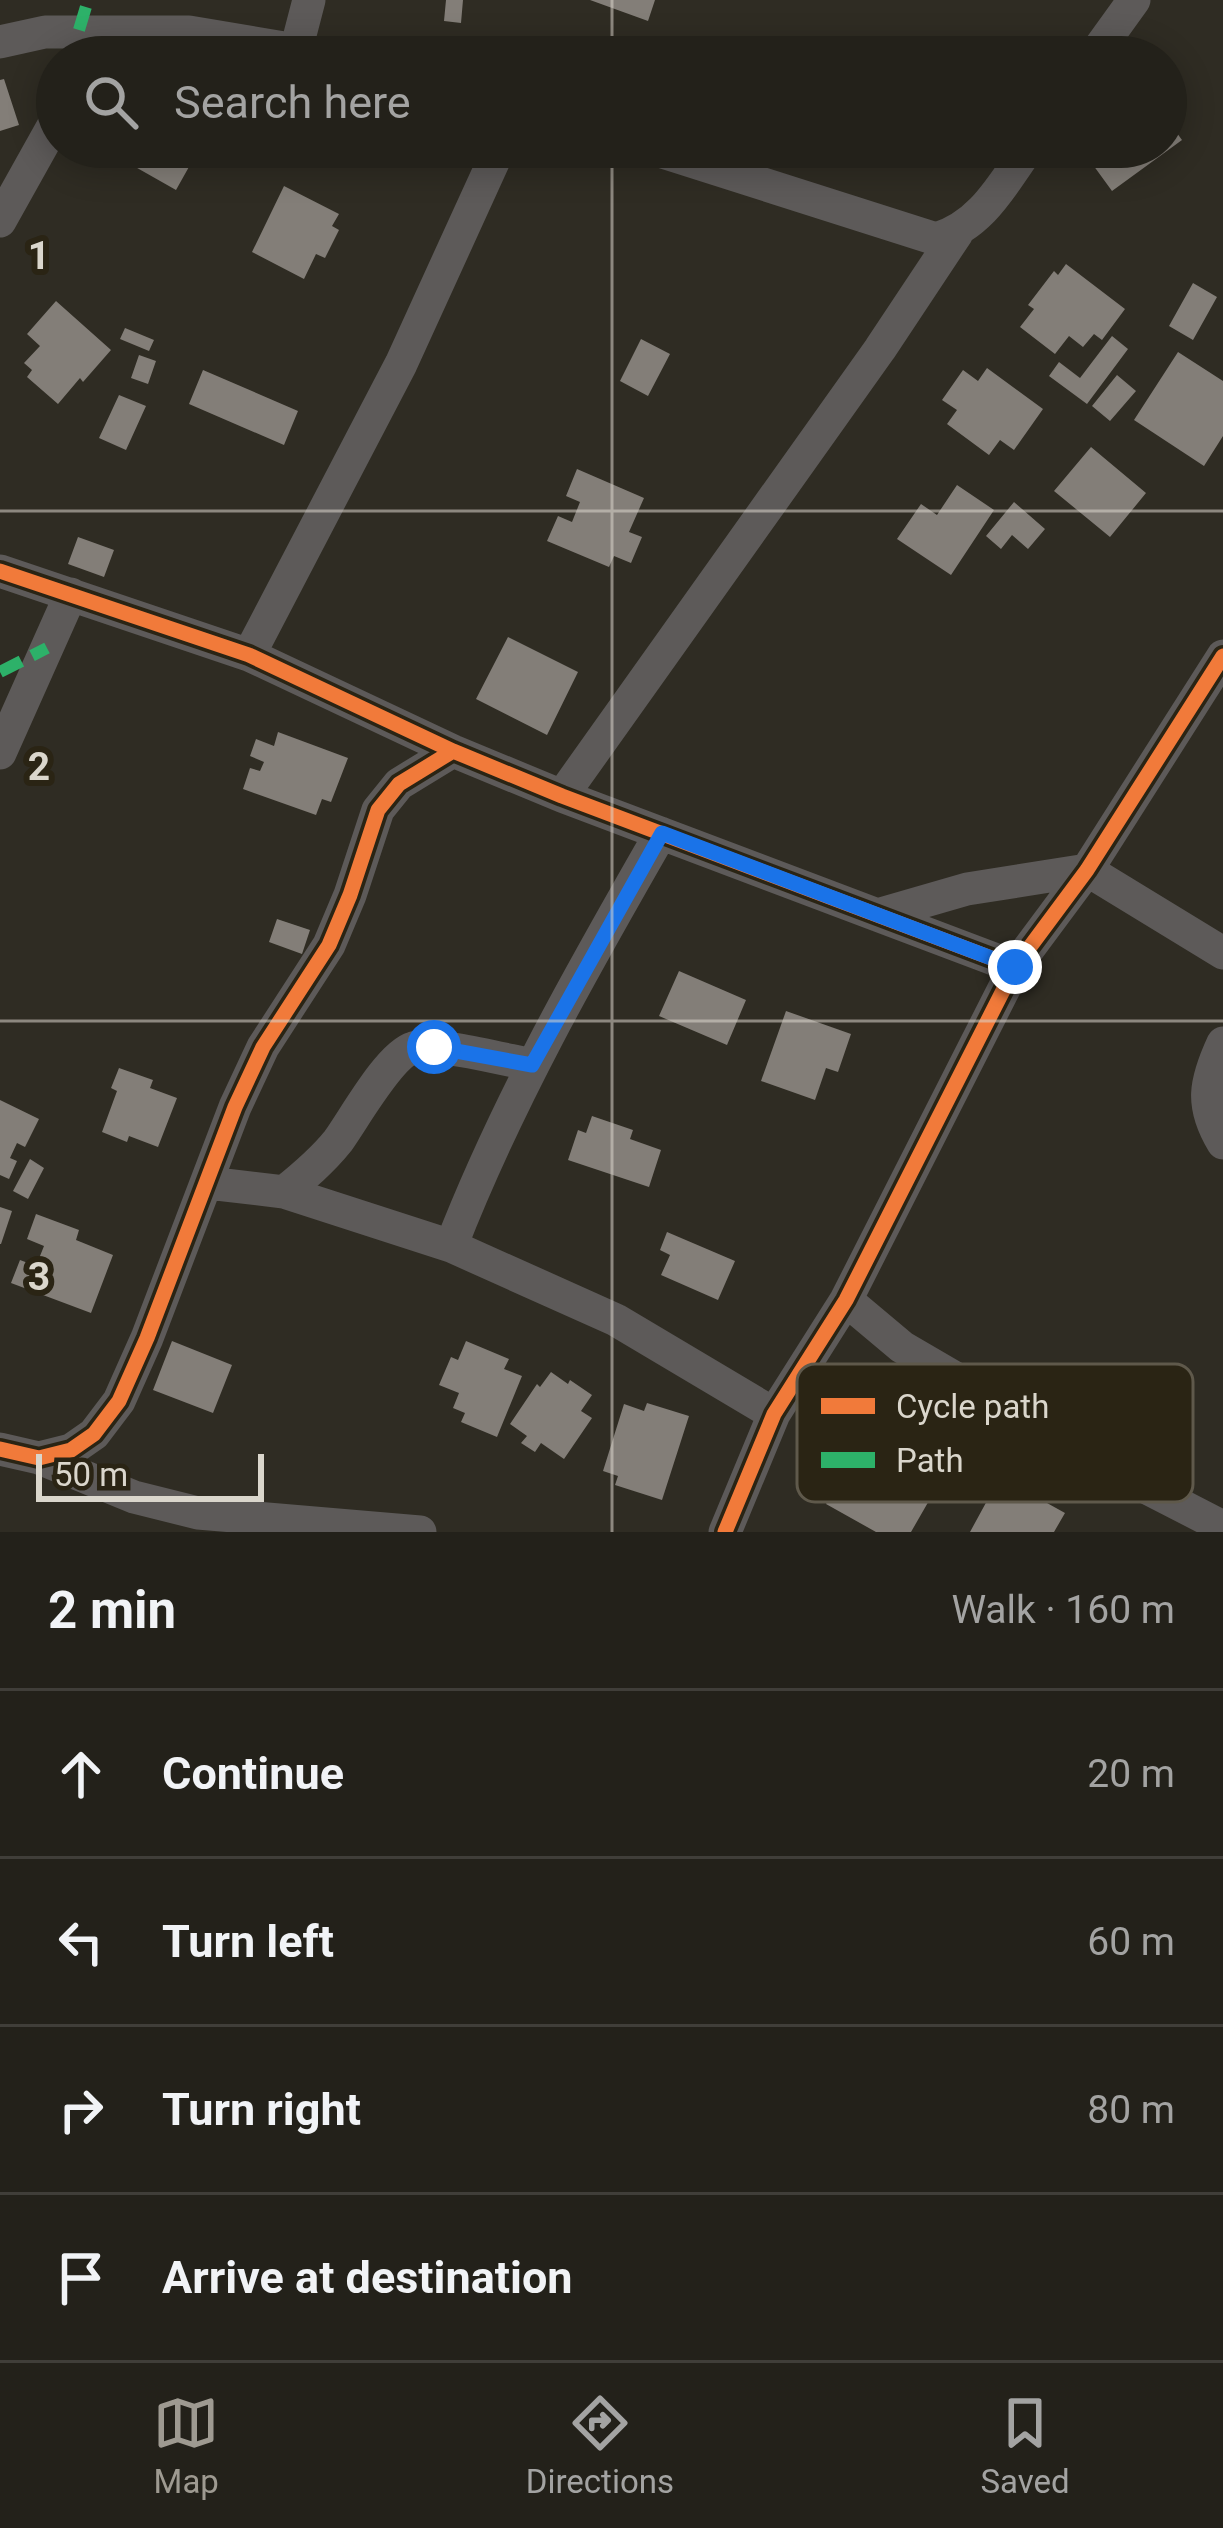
<!DOCTYPE html>
<meta charset="utf-8">
<style>
body{margin:0;font-family:Roboto,sans-serif;background:#2f2e27;color:#f1f3f6}
.scale{position:absolute;left:36px;bottom:30px;width:228px;box-sizing:border-box;padding-left:12px;border:6px solid #dad6cc;border-top:0;font-size:33px;line-height:42px;white-space:nowrap;color:#dad6cc;-webkit-text-stroke:9px #2a2414;paint-order:stroke}
.stop{position:absolute;width:36px;height:36px;margin:-27px;border:9px solid #1a73e8;border-radius:50%;background:#fff}
.stop.end{background:#1a73e8;border-color:#fff;box-shadow:0 3px 12px #0008}
.list{margin:0;padding:0;list-style:none}
h2{display:flex;justify-content:space-between;align-items:center;height:156px;margin:0;padding:0 48px;font-size:51px}
h2 small{font-size:39px;font-weight:400;color:#a3a3a2}
.list li{display:grid;grid-template-columns:78px 1fr auto;gap:36px;align-items:center;box-sizing:border-box;height:168px;padding:0 48px;border-top:3px solid #403e39}
.list b{display:block;font-size:45px;white-space:nowrap}
.list em{font-size:39px;font-style:normal;color:#a3a3a2}
.icon{flex:none;width:66px;height:66px;fill:none;stroke:currentColor;stroke-width:2;stroke-linecap:round;stroke-linejoin:round}
.map{position:relative;flex:none;width:1223px;height:1532px;overflow:hidden}
.search{position:absolute;background:#23211a;box-shadow:0 6px 30px #0003;left:36px;right:36px;top:36px;height:132px;display:flex;align-items:center;gap:30px;box-sizing:border-box;padding:0 42px;border-radius:66px;color:#a3a3a2;font-size:45px}
.sheet{height:828px;background:#23211a}
nav{display:flex;justify-content:space-around;align-items:center;box-sizing:border-box;height:168px;border-top:3px solid #403e39;background:#23211a;font-size:33px;color:#a3a3a2}
nav a{display:grid;justify-items:center;gap:6px}
nav .on{color:#9e9a91}
.map>svg:first-child{display:block}
.building{fill:#837e78}
.lines{fill:none;stroke-linecap:round;stroke-linejoin:round}
.street{stroke:#5d5a59;stroke-width:33}
.quiet{stroke:#2db169;stroke-width:12;stroke-dasharray:24 12;stroke-linecap:butt}
.cycleway-casing{stroke:#2a2414;stroke-width:22}
.cycleway{stroke:#f17a3a;stroke-width:15}
.route{stroke:#1a73e8;stroke-width:15}
.grid{fill:none;stroke:#dad6cc;stroke-width:3;stroke-opacity:0.55}
.key{fill:#2a2414;stroke:#5f594b;stroke-width:3}
.key-label{font-size:33px;fill:#dad6cc}
.grid-label{font-size:39px;text-anchor:middle;font-weight:bold;fill:#dad6cc;stroke:#2a2414;stroke-width:12;stroke-linejoin:round;paint-order:stroke}
</style>
<div class="map">
<svg width="1223" height="1532" viewBox="0 0 1223 1532">
<rect width="100%" height="100%" fill="#2f2c23"/>
<path class="building" d="M446 0H463L461 23 444 21Z
M590 0H655L648 21Z
M4 79 19 125 0 131V80Z
M1166 118 1182 140 1112 191 1080 147H1166Z
M121 147H196L199 149 176 190 116 156Z
M284 186 339 214 332 226 339 230 325 258 316 254 304 279 252 252Z
M1066 264 1125 309 1102 340 1094 334 1083 347 1069 336 1055 354 1020 327 1034 309 1028 305 1054 271 1058 275Z
M1193 283 1217 297 1193 340 1169 326Z
M56 301 111 350 83 382 80 378 58 404 27 377 32 370 24 363 40 346 27 334Z
M125 328 154 340 149 351 120 339Z
M1112 336 1128 349 1087 404 1049 376 1059 362 1080 378Z
M641 339 670 354 648 396 620 381Z
M1178 352 1223 381V436L1204 466 1134 420Z
M139 355 156 361 148 384 131 378Z
M987 368 1043 409 1014 450 1000 440 989 455 947 424 957 410 942 400 963 370 978 381Z
M203 370 298 411 284 445 189 404Z
M1117 375 1136 391 1110 421 1092 406Z
M119 395 146 406 126 450 99 438Z
M1091 447 1146 493 1110 537 1054 491Z
M577 469 644 498 629 532 642 537 631 563 614 556 609 567 547 541 558 516 572 522 580 502 566 496Z
M957 485 994 510 951 575 897 539 921 504 937 515Z
M1014 502 1045 529 1028 549 1012 535 1001 549 986 536Z
M78 537 114 550 104 577 68 564Z
M508 637 578 672 547 735 476 699Z
M278 732 348 758 331 802 322 799 316 815 243 789 250 768 260 771 264 762 250 756 256 739 274 746Z
M277 919 310 930 302 954 269 942Z
M679 971 746 1000 727 1045 659 1016Z
M786 1011 851 1034 838 1072 826 1068 815 1100 761 1081Z
M119 1068 153 1080 150 1088 177 1098 158 1147 129 1136 127 1142 102 1132 117 1091 111 1088Z
M0 1100 39 1119 25 1147 17 1143 10 1158 17 1161 9 1179 0 1175Z
M592 1116 633 1130 630 1139 661 1150 649 1187 568 1160 578 1130 586 1133Z
M30 1159 44 1168 28 1199 13 1191Z
M0 1207 12 1211 1 1244H0Z
M36 1214 79 1230 76 1240 113 1255 91 1313 11 1283 20 1260 36 1266 44 1246 27 1239Z
M667 1232 735 1261 718 1300 661 1275 670 1255 660 1250Z
M172 1341 232 1365 213 1413 153 1390Z
M466 1341 509 1359 504 1369 522 1376 497 1437 461 1422 465 1413 453 1408 459 1393 439 1385 451 1357 458 1360Z
M551 1372 568 1384 570 1380 592 1395 581 1411 592 1418 564 1459 541 1443 535 1452 521 1443 527 1436 510 1424 537 1384 540 1387Z
M647 1403 689 1416 662 1500 615 1485 618 1476 603 1471 624 1404 644 1411Z
M857 1449 934 1492 911 1532H876L826 1504Z
M1000 1477 1065 1513 1054 1532H970Z"/>
<g class="lines">
<path class="street" d="M0 42 45 32H189L296 50 324 57
M296 50 309 0
M1093 57 1134 0
M647 147 936 239C982 225 1002 185 1029 147
M0 221 57 119
M0 571 249 655 453 751 562 796 1015 967
M249 655 401 364 500 147
M0 753 71 594
M562 796 880 349 957 233
M877 915 967 889 1087 870 1223 953
M1223 1043C1205 1082 1200 1105 1223 1143
M208 1183 284 1192 451 1246 616 1320 774 1414
M284 1192C304 1176 322 1161 338 1141 354 1119 389 1055 413 1048 435 1041 506 1060 532 1065
M451 1246C507 1102 584 967 661 833
M846 1300 902 1347 1122 1475 1223 1527
M0 1449 39 1458 71 1450 94 1434 119 1401 147 1338 235 1107 263 1047 329 945 350 895 378 810 399 784 453 751
M39 1458 134 1497 198 1513 420 1532
M725 1532 774 1414 846 1300 1015 967 1087 870 1223 656"/>
<path class="quiet" d="M79 30 88 0
M0 672 47 648"/>
<g class="cycleway-casing">
<path id="cycleway" d="M0 571 249 655 453 751 562 796 1015 967
M0 1449 39 1458 71 1450 94 1434 119 1401 147 1338 235 1107 263 1047 329 945 350 895 378 810 399 784 453 751
M725 1532 774 1414 846 1300 1015 967 1087 870 1223 656"/>
</g>
<use href="#cycleway" class="cycleway"/>
</g>
<g class="lines">
<path class="route" d="M434 1047 532 1065 662 833 1015 967"/>
</g>
<path class="grid" d="M612 0V57M612 147V1532M0 511H1223M0 1021H1223"/>
<rect x="797" y="1364" width="396" height="138" rx="18" class="key"/>
<rect x="821" y="1398" width="54" height="16" fill="#f17a3a"/>
<rect x="821" y="1452" width="54" height="16" fill="#2db169"/>
<g class="key-label">
<text x="896" y="1418">Cycle path</text>
<text x="896" y="1472">Path</text>
</g>
<g class="grid-label">
<text x="39" y="269">1</text>
<text x="39" y="780">2</text>
<text x="39" y="1290">3</text>
</g>
</svg>
<div class="scale">50 m</div>
<div class="stop" style="left:434px;top:1047px"></div>
<div class="stop end" style="left:1015px;top:967px"></div>
<div class="search"><svg class="icon" aria-label="search" viewBox="0 0 24 24"><circle cx="10" cy="10" r="6"/><path d="M15 15l6 6"/></svg>Search here</div>
</div>
<section class="sheet">
<h2>2 min<small>Walk · 160 m</small></h2>
<ul class="list">
<li><svg class="icon" aria-label="ahead" viewBox="0 0 24 24"><path d="M12 20V5M6 11l6-6 6 6"/></svg><div><b>Continue</b></div><em>20 m</em></li>
<li><svg class="icon" aria-label="left" viewBox="0 0 24 24"><path d="M17 20v-9H6M10 6l-5 5 5 5"/></svg><div><b>Turn left</b></div><em>60 m</em></li>
<li><svg class="icon" aria-label="right" viewBox="0 0 24 24"><path d="M7 20v-9h11M14 6l5 5-5 5"/></svg><div><b>Turn right</b></div><em>80 m</em></li>
<li><svg class="icon" aria-label="arrive" viewBox="0 0 24 24"><path d="M6 21V4h12l-3 4 3 4H6"/></svg><div><b>Arrive at destination</b></div></li>
</ul>
</section>
<nav>
<a class="on"><svg class="icon" aria-label="map" viewBox="0 0 24 24"><path d="M3 6l6-2 6 2 6-2v14l-6 2-6-2-6 2zM9 4v14M15 6v14"/></svg>Map</a>
<a><svg class="icon" aria-label="directions" viewBox="0 0 24 24"><path d="M12 3l9 9-9 9-9-9zM9 14v-3h6M13 9l2 2-2 2"/></svg>Directions</a>
<a><svg class="icon" aria-label="saved" viewBox="0 0 24 24"><path d="M7 4h10v16l-5-4-5 4z"/></svg>Saved</a>
</nav>
